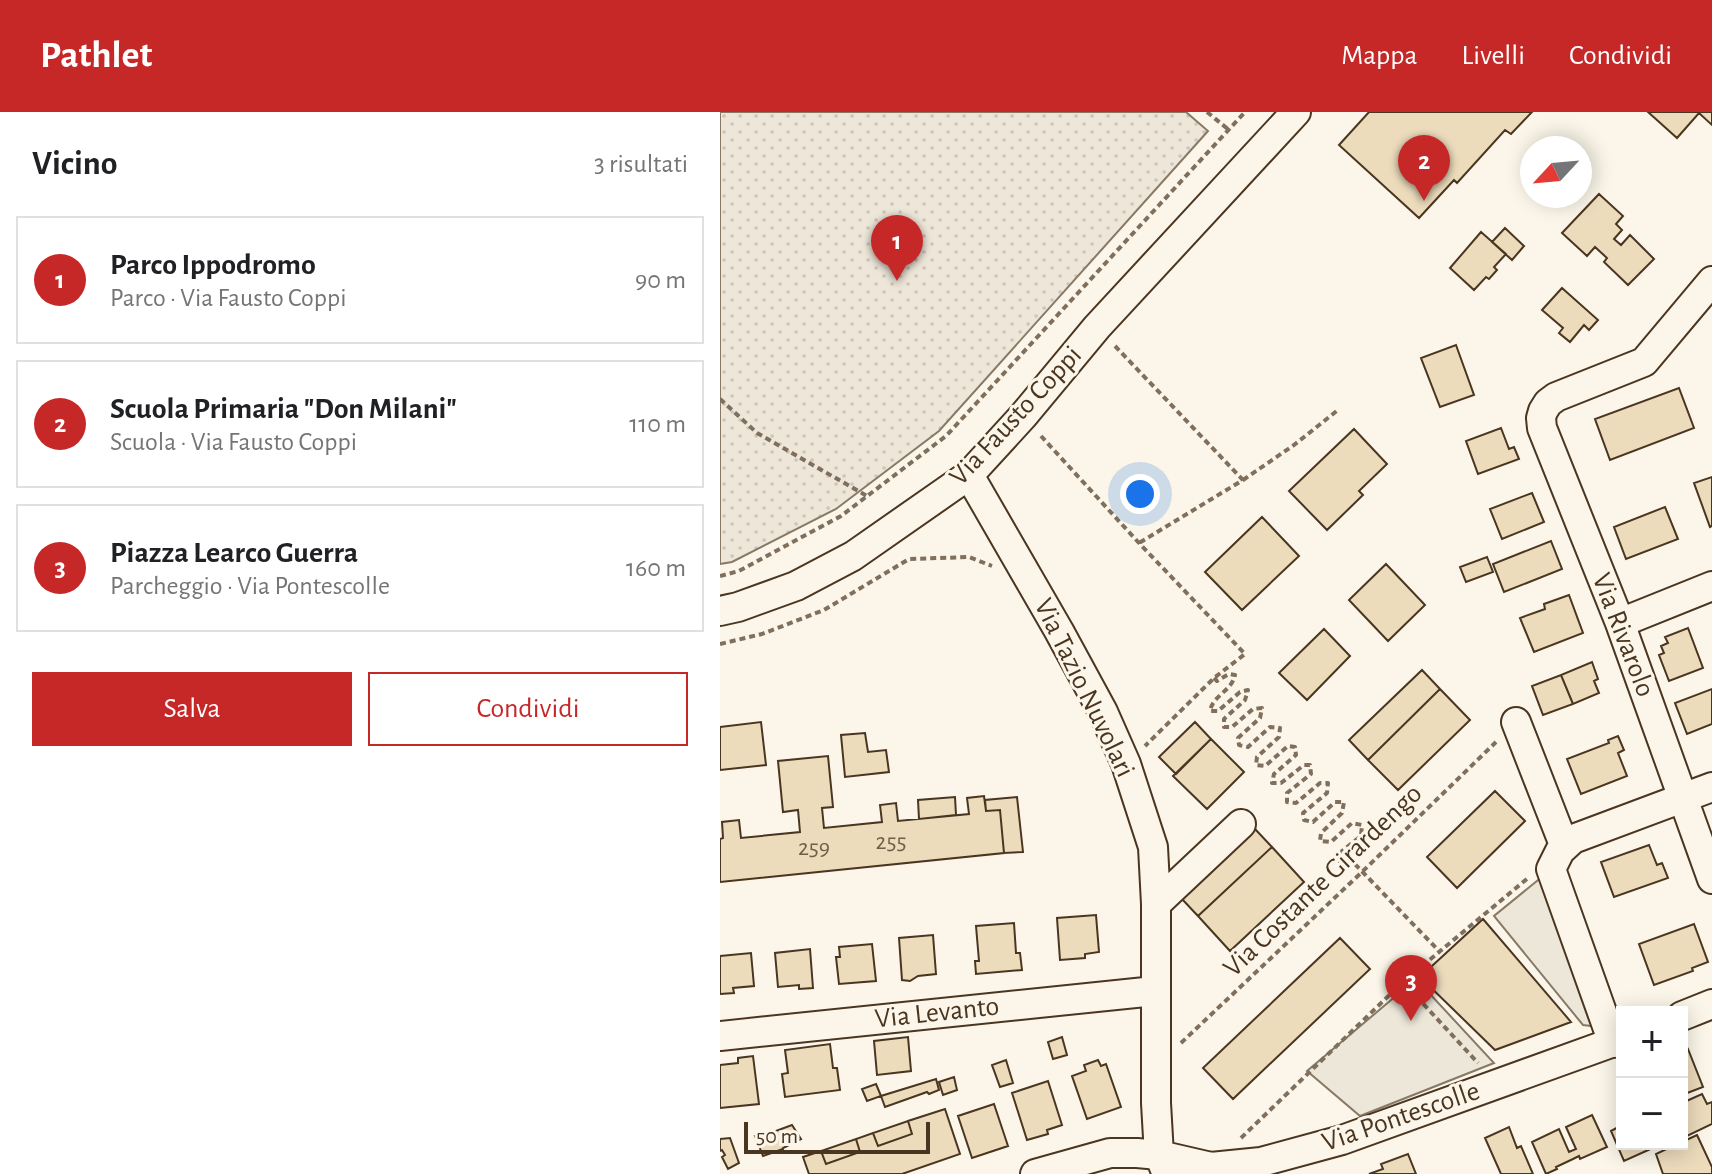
<!DOCTYPE html>
<html lang="it">
<meta charset="utf-8">
<style>
body{margin:0;font-family:"Alegreya Sans",sans-serif;background:#f2f2f2;color:#202124}
.controls{position:absolute;right:24px;bottom:24px;display:grid;overflow:hidden;border-radius:0px;box-shadow:0 4px 20px #0003}
.controls button{width:72px;height:72px;display:grid;place-items:center;padding:0;border:0;border-bottom:2px solid #e0e0e0;background:#fff;color:#202124;font:40px sans-serif}
.compass{position:absolute;left:800px;top:24px;width:72px;height:72px;border-radius:50%;background:#fff;box-shadow:0 4px 20px #0003;rotate:244deg}
.scale{position:absolute;left:24px;bottom:20px;width:186px;box-sizing:border-box;padding-left:8px;border:4px solid #4a3520;border-top:0;font-size:22px;line-height:28px;white-space:nowrap;color:#4a3520;-webkit-text-stroke:6px #fbf6e9;paint-order:stroke}
.you{position:absolute;left:420px;top:382px;width:28px;height:28px;margin:-20px;border:6px solid #fff;border-radius:50%;background:#1a73e8;box-shadow:0 0 0 12px #1a73e833}
.badge{display:grid;place-items:center;width:52px;height:52px;border-radius:50%;background:#c62828;color:#fff;font-size:26px;font-weight:700}
.pin{position:absolute;translate:-50% -66px;filter:drop-shadow(0 2px 4px #0008)}
.pin::after{content:'';position:absolute;top:42px;width:28px;height:24px;background:inherit;clip-path:polygon(0 0,100% 0,50% 100%)}
.list{margin:0;padding:0;list-style:none}
h2{display:flex;justify-content:space-between;align-items:center;height:104px;margin:0;padding:0 32px;font-size:34px}
h2 small{font-size:26px;font-weight:400;color:#757577}
.list li{display:grid;grid-template-columns:52px 1fr auto;gap:24px;align-items:center;box-sizing:border-box;height:128px;margin:0 16px 16px;padding:0 16px;border:2px solid #e0e0e0;border-radius:0px}
.list b{display:block;font-size:30px;white-space:nowrap}
.list p{margin:0;font-size:26px;white-space:nowrap;color:#757577}
.list em{font-size:26px;font-style:normal;color:#757577}
.actions{display:flex;gap:16px;padding:24px 32px}
.actions a{flex:1;padding:18px 0;border:2px solid #c62828;border-radius:0px;text-align:center;font-size:28px;color:#c62828}
.actions .main{background:#c62828;color:#fff}
.map{position:relative;flex:none;width:992px;height:1062px;overflow:hidden}
header{display:flex;align-items:center;gap:48px;box-sizing:border-box;height:112px;padding:0 40px;background:#c62828;color:#fff}
header strong{font-size:38px}
nav{display:flex;gap:44px;margin-inline-start:auto;font-size:28px}
main{display:flex}
aside{flex:1;background:#fff}
.map>svg:first-child{display:block}
.park{fill:url(#park-dots);stroke:#887966;stroke-width:2}
.parking{fill:#ede7d9;stroke:#887966;stroke-width:2}
.building{fill:#ecdcbc;stroke:#4a3520;stroke-width:2}
.lines{fill:none;stroke-linecap:round;stroke-linejoin:round}
.minor-casing{stroke:#4a3520;stroke-width:32}
.path{stroke:#7f6f5c;stroke-width:4;stroke-dasharray:6 4;stroke-linecap:butt}
.minor{stroke:#fbf6e9;stroke-width:28}
.labels{text-anchor:middle;dominant-baseline:central;stroke-width:6;stroke-linejoin:round;paint-order:stroke}
.number-label{font-size:24px;fill:#725f47}
.street-label{font-size:28px;fill:#4a3520;stroke:#fbf6e9}
</style>
<header>
<strong>Pathlet</strong>
<nav><a>Mappa</a><a>Livelli</a><a>Condividi</a></nav>
</header>
<main>
<aside>
<h2>Vicino<small>3 risultati</small></h2>
<ul class="list">
<li><span class="badge">1</span><div><b>Parco Ippodromo</b><p>Parco · Via Fausto Coppi</p></div><em>90 m</em></li>
<li><span class="badge">2</span><div><b>Scuola Primaria &quot;Don Milani&quot;</b><p>Scuola · Via Fausto Coppi</p></div><em>110 m</em></li>
<li><span class="badge">3</span><div><b>Piazza Learco Guerra</b><p>Parcheggio · Via Pontescolle</p></div><em>160 m</em></li>
</ul>
<div class="actions"><a class="main">Salva</a><a>Condividi</a></div>
</aside>
<div class="map">
<svg width="992" height="1062" viewBox="0 0 992 1062">
<defs>
<pattern id="park-dots" width="8" height="8" patternUnits="userSpaceOnUse" patternTransform="scale(2)"><rect width="8" height="8" fill="#ede6d9"/><path d="M2 2h.1M6 6h.1" fill="none" stroke="#cdc6ba" stroke-width="1.8" stroke-linecap="round"/></pattern>
</defs>
<rect width="100%" height="100%" fill="#fbf6e9"/>
<path class="park" d="M0 0H466L488 19 219 319 116 397 12 450 0 452Z"/>
<path class="parking" d="M839 751 888 916 863 913 774 804Z
M696 867 774 951 640 1004 587 959Z"/>
<path class="building" d="M649 0H812L791 22 785 18 737 71 734 68 699 106 619 33Z
M928 0H992V13L979 1 957 26Z
M879 82 903 104 896 112 902 118 894 127 901 133 910 123 934 147 908 173 884 150 887 146 875 135 867 144 842 121Z
M785 116 804 134 792 148 772 130Z
M761 120 786 142 774 155 777 158 769 167 766 165 754 178 730 156Z
M842 176 878 208 869 218 864 213 850 230 839 221 843 216 822 198Z
M736 233 754 283 720 295 701 246Z
M959 276 974 316 890 348 875 307Z
M781 316 789 337 794 335 799 347 758 362 746 329Z
M634 317 667 352 639 379 643 383 607 418 569 379Z
M992 365V414L990 415 974 371Z
M812 381 824 410 782 427 770 397Z
M945 395 958 427 906 447 894 415Z
M542 405 579 444 522 498 485 460Z
M831 429 842 457 784 480 773 452Z
M767 445 773 460 746 470 740 455Z
M666 452 705 493 668 529 629 488Z
M849 483 863 521 814 540 800 506 825 497 824 492Z
M968 516 983 556 949 569 939 543 944 541 941 534 948 531 945 525Z
M604 517 630 544 587 588 559 561Z
M872 550 878 567 874 569 879 581 853 592 841 563Z
M702 558 720 577 648 648 629 628Z
M841 563 853 592 823 603 812 574Z
M720 577 750 608 678 678 648 648Z
M992 577V612L967 622 955 591Z
M41 610 46 653 0 658V615Z
M475 610 491 627 456 662 439 645Z
M145 621 148 640 166 638 169 660 125 665 121 623Z
M898 624 904 638 898 641 907 664 861 682 847 647 889 631 888 628Z
M491 627 524 660 487 697 453 664Z
M108 644 113 695 102 696 104 716 162 710 160 693 176 691 178 709 249 702 247 686 264 684 266 699 280 698 284 741 0 770V727L3 726 2 710 19 708 21 726 80 720 78 698 63 700 58 649Z
M775 679 805 709 737 776 707 745Z
M235 685 236 703 199 707 198 688Z
M297 685 303 740 284 741 280 698 266 699 265 688Z
M535 717 552 735 478 804 461 786Z
M929 733 937 753 942 751 948 766 894 785 881 750Z
M552 735 584 770 510 839 478 804Z
M376 803 379 840 365 842V846L340 848 337 806Z
M763 807 851 910 775 938 700 865Z
M294 811 296 841H300L302 858 256 862 255 849H259L256 814Z
M974 812 988 850 972 856 973 859 934 873 919 832Z
M213 823 216 862 198 864 190 869 182 868 179 826Z
M620 826 650 857 513 987 483 956Z
M152 832 156 869 119 872 116 845H120L119 835Z
M90 837 93 876 79 877V873L58 875 55 841Z
M31 841 34 874 13 876 14 881 0 882V844Z
M188 925 191 959 157 963 154 929Z
M342 925 347 943 333 947 328 930Z
M110 932 113 956H117L120 978 65 985 62 962 68 961 65 938Z
M968 937 983 975 962 983V940Z
M33 944 39 992 0 996V953L18 951V946Z
M286 948 293 971 280 975 272 953Z
M378 948 381 954 386 952 401 995 367 1007 352 964 366 959 364 953Z
M234 965 237 978 223 983 219 970Z
M216 967 219 978 209 982 207 980 165 995 161 984Z
M328 969 342 1013 327 1018 328 1022 307 1028 292 981Z
M156 972 161 984 147 989 142 977Z
M982 982 987 992 992 990V1012L967 1024 962 1013V991Z
M274 992 288 1034 252 1046 238 1004Z
M225 997 240 1042 182 1062H89L83 1045 101 1039 106 1052 140 1040 136 1027 153 1021 158 1034 192 1022 188 1009Z
M872 1003 887 1035 860 1047 859 1044 853 1047 836 1055 837 1057 826 1062 812 1030 839 1017 849 1040 856 1037 846 1015Z
M188 1009 192 1022 158 1034 153 1021Z
M72 1013 81 1027 63 1036V1037L43 1044 35 1024 54 1022 53 1020Z
M902 1013V1032H933L935 1035 904 1049 891 1019Z
M789 1015 797 1036 801 1034 813 1062H781L765 1026Z
M977 1023 992 1055V1062H943L936 1042 957 1032H962V1030Z
M10 1026 19 1051 8 1057 2 1045 5 1043 2 1038 0 1039V1027Z
M136 1027 140 1040 106 1052 101 1039Z
M688 1042 696 1062H649L663 1057 661 1052Z"/>
<g class="lines">
<g class="minor-casing">
<path id="minor" d="M992 169 924 250 836 285 828 291 823 299 821 306 822 316 900 511 992 767
M249 363 339 519 383 600 406 652 433 735 436 792V991L439 1043 447 1062
M0 499 18 495 76 474 133 444 249 363 303 304 377 215 576 0
M900 511 992 474
M796 610 844 733
M436 792 521 712
M962 904 992 892
M0 924 435 879
M893 931 831 757 840 739 853 727 992 675
M315 1062 390 1041H417L439 1043 491 1055 541 1050 622 1028 902 927"/>
</g>
<path class="path" d="M487 0 509 18
M395 234 523 368 419 431
M0 287 37 321 147 384
M321 324 419 431 525 542 494 566 425 634
M523 368 574 333 618 298
M0 464 19 459 121 404 226 324 525 0
M0 532 42 522 104 498 189 447 249 445 272 454
M494 566 497 569 509 562 515 563C512 579 493 583 490 599H498L520 580 528 578 525 588 504 607V615H512L533 597 542 596 540 606 518 626 519 633 528 635 550 615 560 616 559 625 537 645 536 653 545 654 568 634 575 635 576 643 554 662 552 671H561L584 653H590L591 662 567 681V690L576 691 600 671H608L607 681 583 701 584 708 593 710 615 690H624L622 701 601 721 600 729 611 730 632 711 642 713 641 724 622 739 620 750 631 748 720 840
M683 870 758 951
M461 931 642 760 776 630
M521 1026 683 870 808 766"/>
<use href="#minor" class="minor"/>
</g>
<g class="labels">
<g class="number-label">
<text x="171" y="730">255</text>
<text x="94" y="736">259</text>
</g>
<g class="street-label">
<text transform="translate(296 304) rotate(-47)">Via Fausto Coppi</text>
<text transform="translate(903 523) rotate(69)">Via Rivarolo</text>
<text transform="translate(364 576) rotate(64)">Via Tazio Nuvolari</text>
<text transform="translate(603 769) rotate(-44)">Via Costante Girardengo</text>
<text transform="translate(217 901) rotate(-6)">Via Levanto</text>
<text transform="translate(681 1005) rotate(-19)">Via Pontescolle</text>
</g>
</g>
</svg>
<div class="controls">
<button>+</button>
<button>−</button>
</div>
<svg class="compass" viewBox="-18 -18 36 36"><path d="M0-13l5 13h-10z" fill="#e53935"/><path d="M0 13l5-13h-10z" fill="#757577"/></svg>
<div class="scale">50 m</div>
<div class="you"></div>
<div class="pin badge" style="left:177px;top:169px">1</div>
<div class="pin badge" style="left:704px;top:89px">2</div>
<div class="pin badge" style="left:691px;top:909px">3</div>
</div>
</main>
